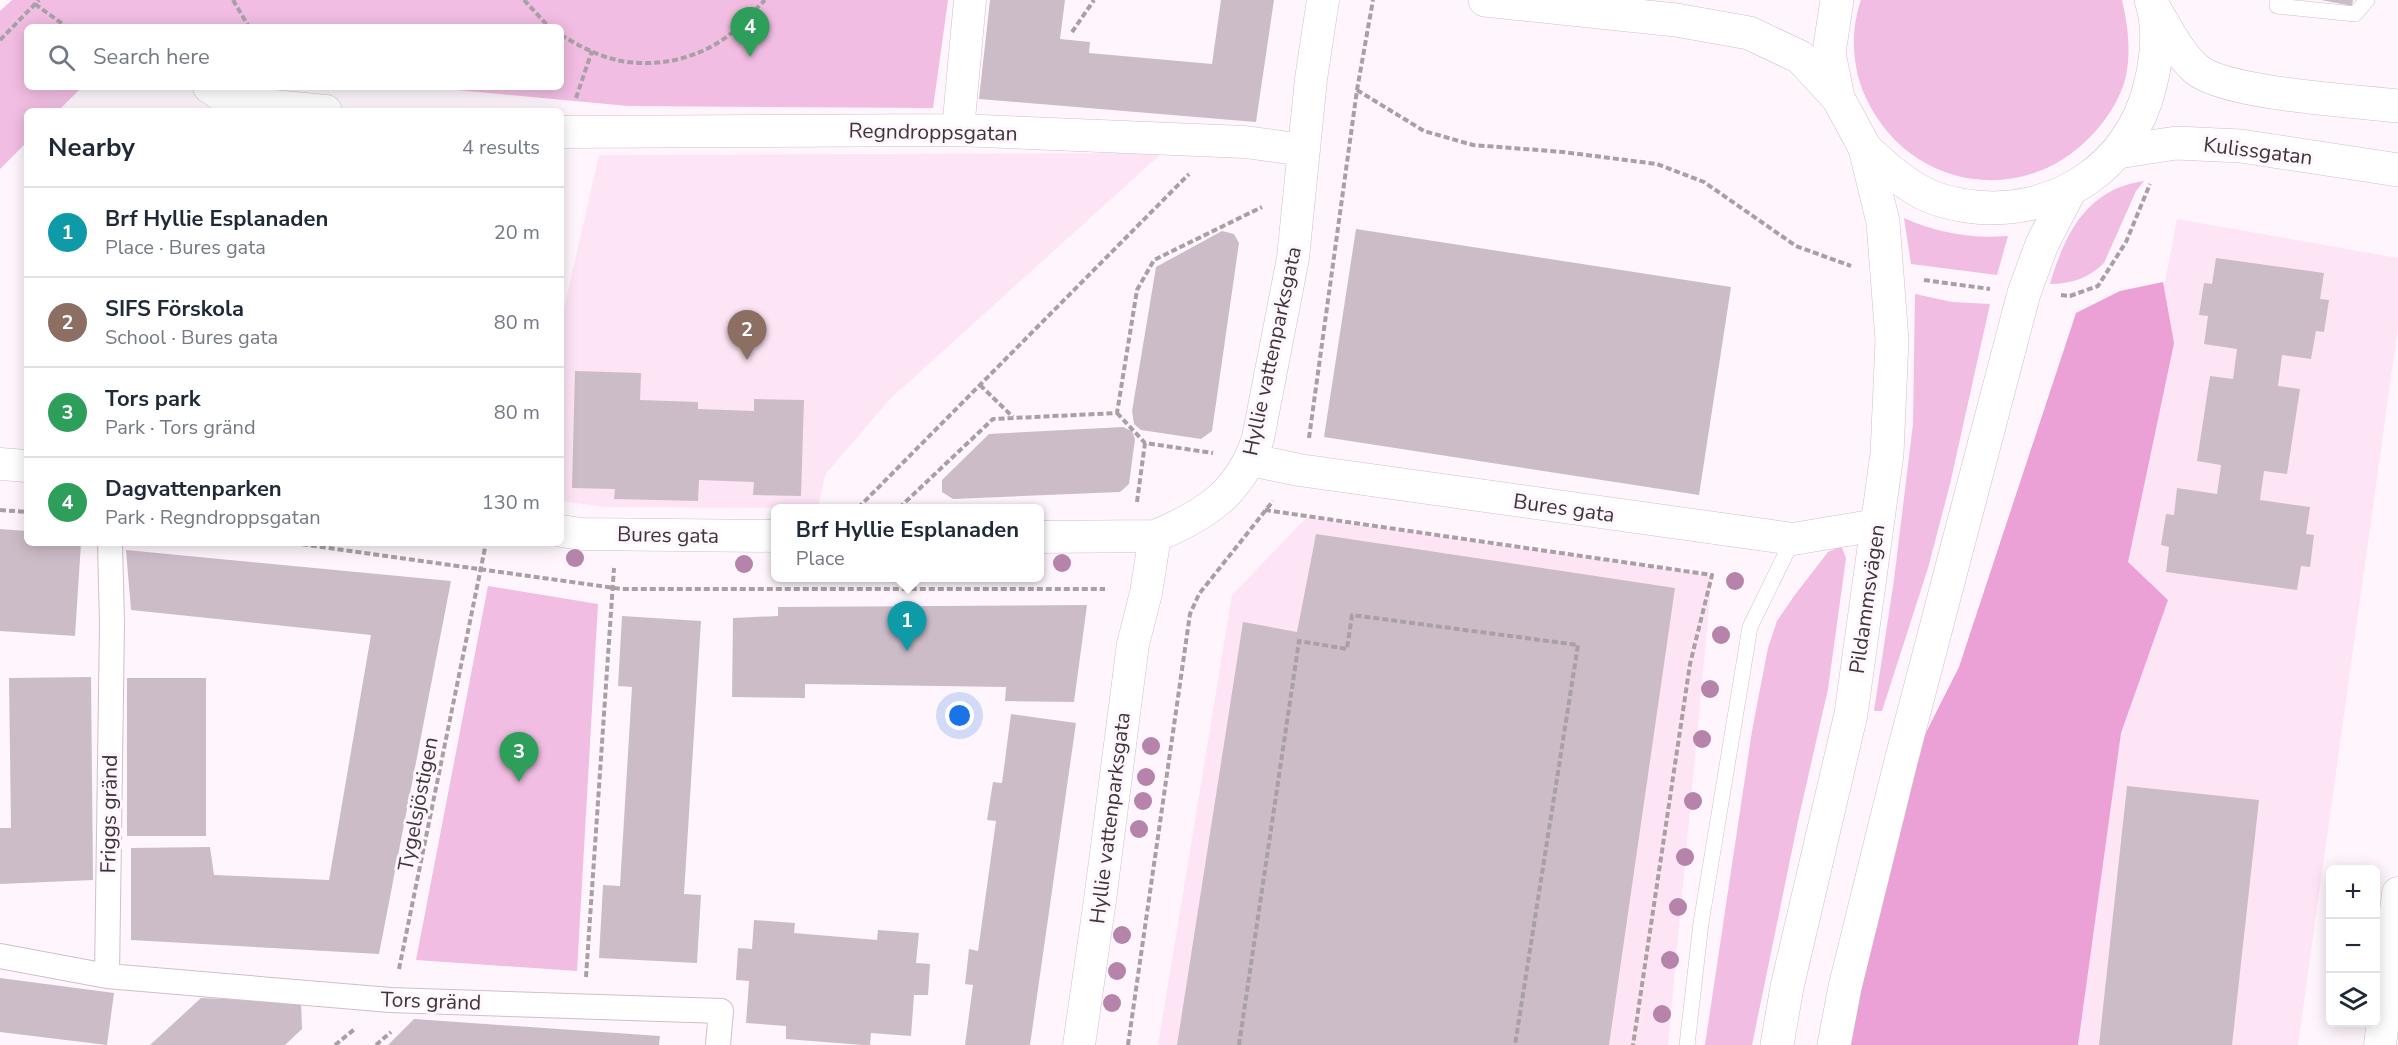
<!DOCTYPE html>
<meta charset="utf-8">
<style>
body{margin:0;font-family:"Nunito Sans",sans-serif;background:#f2f2f3;color:#1f2937}
.controls{position:absolute;right:18px;bottom:18px;display:grid;overflow:hidden;border-radius:9px;box-shadow:0 3px 15px #0003}
.controls button{width:54px;height:54px;display:grid;place-items:center;padding:0;border:0;border-bottom:2px solid #e0e1e3;background:#fff;color:#1f2937;font:30px sans-serif}
.you{position:absolute;left:960px;top:716px;width:21px;height:21px;margin:-15px;border:4px solid #fff;border-radius:50%;background:#1a73e8;box-shadow:0 0 0 9px #1a73e833}
.badge{display:grid;place-items:center;width:39px;height:39px;border-radius:50%;background:#b45309;color:#fff;font-size:20px;font-weight:700}
.pin{position:absolute;translate:-50% -50px;filter:drop-shadow(0 2px 3px #0008)}
.pin::after{content:'';position:absolute;top:32px;width:21px;height:18px;background:inherit;clip-path:polygon(0 0,100% 0,50% 100%)}
.popup{position:absolute;left:771px;top:504px;width:273px;height:78px;box-sizing:border-box;display:grid;place-content:center;border-radius:9px;background:#fff;filter:drop-shadow(0 2px 4px #0005);font-size:20px;white-space:nowrap;color:#747a83}
.popup b{font-size:22px;color:#1f2937}
.popup::after{content:'';position:absolute;left:50%;top:100%;margin-left:-12px;border:12px solid transparent;border-top-color:#fff}
.list{margin:0;padding:0;list-style:none}
h2{display:flex;justify-content:space-between;align-items:center;height:78px;margin:0;padding:0 24px;font-size:26px}
h2 small{font-size:20px;font-weight:400;color:#747a83}
.list li{display:grid;grid-template-columns:39px 1fr auto;gap:18px;align-items:center;box-sizing:border-box;height:90px;padding:0 24px;border-top:2px solid #e0e1e3}
.list b{display:block;font-size:22px;white-space:nowrap}
.list p{margin:0;font-size:20px;white-space:nowrap;color:#747a83}
.list em{font-size:20px;font-style:normal;color:#747a83}
.icon{flex:none;width:33px;height:33px;fill:none;stroke:currentColor;stroke-width:2;stroke-linecap:round;stroke-linejoin:round}
.map{position:relative;flex:none;width:2398px;height:1045px;overflow:hidden}
.search{position:absolute;background:#fff;box-shadow:0 3px 15px #0003;left:24px;top:24px;width:540px;height:66px;display:flex;align-items:center;gap:15px;box-sizing:border-box;padding:0 21px;border-radius:9px;color:#747a83;font-size:22px}
.panel{position:absolute;background:#fff;box-shadow:0 3px 15px #0003;left:24px;top:108px;width:540px;height:438px;border-radius:9px}
.map>svg:first-child{display:block}
.built{fill:#fde5f5}
.green{fill:#f1bde2}
.forest{fill:#eba1d6}
.building{fill:#ccbcc7}
.lines{fill:none;stroke-linecap:round;stroke-linejoin:round}
.service-casing{stroke:#cfbfca;stroke-width:16}
.pedestrian-casing{stroke:#cfbfca;stroke-width:26}
.minor-casing{stroke:#cfbfca;stroke-width:33}
.tertiary-casing{stroke:#cfbfca;stroke-width:34}
.secondary-casing{stroke:#cfbfca;stroke-width:34}
.path{stroke:#a8a0a5;stroke-width:4;stroke-dasharray:6 3;stroke-linecap:butt}
.service{stroke:#fff;stroke-width:15}
.pedestrian{stroke:#fff;stroke-width:24}
.minor{stroke:#fff;stroke-width:32}
.tertiary{stroke:#fff;stroke-width:33}
.secondary{stroke:#fff;stroke-width:33}
.tree{fill:#b683ab}
.labels{text-anchor:middle;dominant-baseline:central;stroke-width:6;stroke-linejoin:round;paint-order:stroke}
.street-label{font-size:21px;fill:#3c363a;stroke:#fff5fc}
</style>
<div class="map">
<svg width="2398" height="1045" viewBox="0 0 2398 1045">
<rect width="100%" height="100%" fill="#fff5fc"/>
<path class="built" d="M1162 153 890 399 825 475 818 508 605 507 561 501V322L599 155Z
M2177 219 2398 258V327L2298 1045H2018Z
M1307 517 1712 576 1668 1045H1158L1232 595Z"/>
<path class="green" d="M12 0H948L933 108 628 106 424 87H561V27H27V87H82L58 111H27V142L0 169V11Z
M1861 0H2122C2128 26 2131 50 2126 76 2121 98 2107 119 2092 135 2023 209 1908 189 1866 98 1852 69 1850 31 1861 0Z
M2144 181 2136 191 2104 263C2089 278 2071 284 2050 284 2065 233 2087 189 2144 181Z
M1904 218C1938 233 1971 239 2008 236L1997 275 1911 264Z
M1915 294 1952 302 1990 304 1950 484 1928 568 1882 711H1874L1894 580 1913 424Z
M1837 548H1842L1846 558 1828 689 1798 821 1752 1045H1705L1752 731 1768 648 1777 621 1794 596 1828 552Z
M488 586 598 604 577 971 416 960Z"/>
<path class="forest" d="M2163 282 2174 343 2128 562 2168 600 2121 733 2078 1045H1850L1904 776 1959 667 2076 313 2120 291Z"/>
<path class="building" d="M990 0H1065L1060 39 1090 42 1089 53 1212 64 1221 0H1274L1256 122 979 99Z
M2321 0H2353L2352 6Z
M1356 229 1731 287 1699 495 1324 437Z
M1222 231 1234 234 1239 243 1212 431 1201 439 1141 430 1134 424 1132 411 1156 267Z
M2216 258 2324 273 2320 299 2329 300 2324 332 2316 331 2311 359 2282 355 2278 386 2300 389 2287 474 2264 471 2260 500 2310 507 2306 534 2314 535 2310 567 2301 566 2297 590 2166 572 2169 547 2161 545 2166 514 2174 515 2177 488 2217 494 2221 465 2197 461 2210 376 2233 379 2237 349 2204 344 2208 316 2199 315 2204 283 2212 284Z
M575 371 641 373 640 400 698 402V409L754 411V399L804 400 801 496 753 495 754 482 699 480 698 501 614 499 615 489 572 488Z
M1123 427 1132 431 1135 439 1129 484 1120 492 953 499 942 492V480L989 434Z
M0 529 27 531V543H81L75 636 0 631Z
M1316 534 1675 588 1609 1045H1177L1243 622 1297 632Z
M126 550 451 581 379 954 131 940V848L210 847 214 875 329 880 371 635 131 610Z
M1087 605 1074 702 1005 701 1006 687 805 684V698L732 697 733 618 778 616V607Z
M622 616 701 621 684 894 701 895 697 963 599 958 603 885 620 886 632 687 618 686Z
M91 677 93 880 0 884V828H11L9 678Z
M127 678H206V836H127Z
M1011 714 1076 723 1030 1045H965L973 985 965 984 969 949 978 951 996 821 987 820 993 782 1002 783Z
M2127 786 2259 800 2232 1045H2099Z
M754 920 795 923 794 933 877 940 878 930 919 933 916 963 930 964 928 995H914L911 1036 871 1033 870 1045H863L786 1039V1026L746 1023 749 981 736 980 738 948 752 949Z
M0 978 114 993 107 1045 0 1032Z
M201 998 301 1002 302 1029 285 1045H150Z
M414 1019 660 1036 659 1045H388Z"/>
<g class="lines">
<g class="service-casing">
<path id="service" d="M2278 0 2277 6 2355 14 2367 0
M1687 1045 1701 923 1750 627 1793 539"/>
</g>
<g class="pedestrian-casing">
<path id="pedestrian" d="M0 956 107 976 390 1000 721 1011 718 1045
M107 976 112 623 110 543"/>
</g>
<g class="minor-casing">
<path id="minor" d="M209 87 232 102
M227 111 232 102 326 111
M958 130 970 0
M561 132 958 130 1245 142 1304 150
M1251 460 1299 470 1793 539 1877 525
M0 464 27 466
M561 531 582 534 775 536
M1039 537 1155 536
M1079 1045 1100 900 1133 644 1146 593 1155 536C1206 515 1241 492 1258 438L1293 258 1311 79 1323 0
M2380 1045 2398 893"/>
</g>
<g class="tertiary-casing">
<path id="tertiary" d="M1485 0 1676 20 1749 33 1800 57 1838 98
M2154 8C2166 28 2178 53 2196 69 2225 94 2355 101 2398 106
M2118 152 2176 143 2241 146 2398 170"/>
</g>
<g class="secondary-casing">
<path id="secondary" d="M1865 148C1883 165 1900 181 1923 193 1938 201 1958 205 1975 207 2057 215 2131 166 2150 86 2157 59 2160 27 2151 0
M1777 1045 1787 987 1851 714 1887 454 1892 340 1883 222 1865 148 1838 98 1829 53 1837 0
M1834 1045 1845 987 1900 765 2024 293 2042 244 2070 190"/>
</g>
<path class="path" d="M233 0 249 27
M524 0 549 27
M35 4 67 27
M1072 32 1094 0
M561 35C579 46 600 57 621 61 661 68 705 57 735 30 745 21 755 10 765 0
M0 40 39 0
M1357 90 1424 131 1473 145 1563 152 1657 164 1704 182 1796 246 1851 266
M576 98 592 51
M1924 280 1990 289
M2061 295 2070 296 2098 286 2126 242 2150 184
M980 385 1013 417
M1117 413 1145 443 1213 453
M1309 438 1357 90 1373 0
M1137 502 1145 443
M858 508 1189 174
M899 508 993 419 1117 413 1137 290 1154 260 1262 207
M0 510 27 512
M1265 510 1712 575 1690 664 1633 1045
M293 543 622 589H1105
M399 969 486 543
M586 977 614 568
M335 1045 356 1028
M376 1045 391 1032
M1128 1045 1190 614 1199 594 1273 501
M1239 1045 1299 641 1347 649 1352 615 1578 645 1515 1045"/>
<use href="#service" class="service"/>
<use href="#pedestrian" class="pedestrian"/>
<use href="#minor" class="minor"/>
<use href="#tertiary" class="tertiary"/>
<use href="#secondary" class="secondary"/>
</g>
<g class="tree">
<circle cx="575" cy="558" r="9"/>
<circle cx="1062" cy="563" r="9"/>
<circle cx="744" cy="564" r="9"/>
<circle cx="1735" cy="581" r="9"/>
<circle cx="1721" cy="635" r="9"/>
<circle cx="1710" cy="689" r="9"/>
<circle cx="1702" cy="739" r="9"/>
<circle cx="1151" cy="746" r="9"/>
<circle cx="1146" cy="777" r="9"/>
<circle cx="1143" cy="801" r="9"/>
<circle cx="1693" cy="801" r="9"/>
<circle cx="1139" cy="829" r="9"/>
<circle cx="1685" cy="857" r="9"/>
<circle cx="1678" cy="907" r="9"/>
<circle cx="1122" cy="935" r="9"/>
<circle cx="1670" cy="960" r="9"/>
<circle cx="1117" cy="971" r="9"/>
<circle cx="1112" cy="1003" r="9"/>
<circle cx="1662" cy="1014" r="9"/>
</g>
<g class="labels">
<g class="street-label">
<text transform="translate(933 132) rotate(1)">Regndroppsgatan</text>
<text transform="translate(2258 151) rotate(7)">Kulissgatan</text>
<text transform="translate(1272 351) rotate(-78)">Hyllie vattenparksgata</text>
<text transform="translate(1564 508) rotate(8)">Bures gata</text>
<text transform="translate(668 535) rotate(1)">Bures gata</text>
<text transform="translate(1867 599) rotate(-82)">Pildammsvägen</text>
<text transform="translate(418 804) rotate(-79)">Tygelsjöstigen</text>
<text transform="translate(109 814) rotate(-89)">Friggs gränd</text>
<text transform="translate(1110 818) rotate(-83)">Hyllie vattenparksgata</text>
<text transform="translate(431 1001) rotate(2)">Tors gränd</text>
</g>
</g>
</svg>
<div class="controls">
<button>+</button>
<button>−</button>
<button><svg class="icon" aria-label="layers" viewBox="0 0 24 24"><path d="M12 4l9 5-9 5-9-5zM3 14l9 5 9-5"/></svg></button>
</div>
<div class="you"></div>
<div class="pin badge" style="left:907px;top:651px;background:#0f9aa8">1</div>
<div class="popup"><b>Brf Hyllie Esplanaden</b>Place</div>
<div class="pin badge" style="left:747px;top:360px;background:#8d6e63">2</div>
<div class="pin badge" style="left:519px;top:782px;background:#2e9e5b">3</div>
<div class="pin badge" style="left:750px;top:57px;background:#2e9e5b">4</div>
<div class="search"><svg class="icon" aria-label="search" viewBox="0 0 24 24"><circle cx="10" cy="10" r="6"/><path d="M15 15l6 6"/></svg>Search here</div>
<section class="panel">
<h2>Nearby<small>4 results</small></h2>
<ul class="list">
<li><span class="badge" style="background:#0f9aa8">1</span><div><b>Brf Hyllie Esplanaden</b><p>Place · Bures gata</p></div><em>20 m</em></li>
<li><span class="badge" style="background:#8d6e63">2</span><div><b>SIFS Förskola</b><p>School · Bures gata</p></div><em>80 m</em></li>
<li><span class="badge" style="background:#2e9e5b">3</span><div><b>Tors park</b><p>Park · Tors gränd</p></div><em>80 m</em></li>
<li><span class="badge" style="background:#2e9e5b">4</span><div><b>Dagvattenparken</b><p>Park · Regndroppsgatan</p></div><em>130 m</em></li>
</ul>
</section>
</div>
